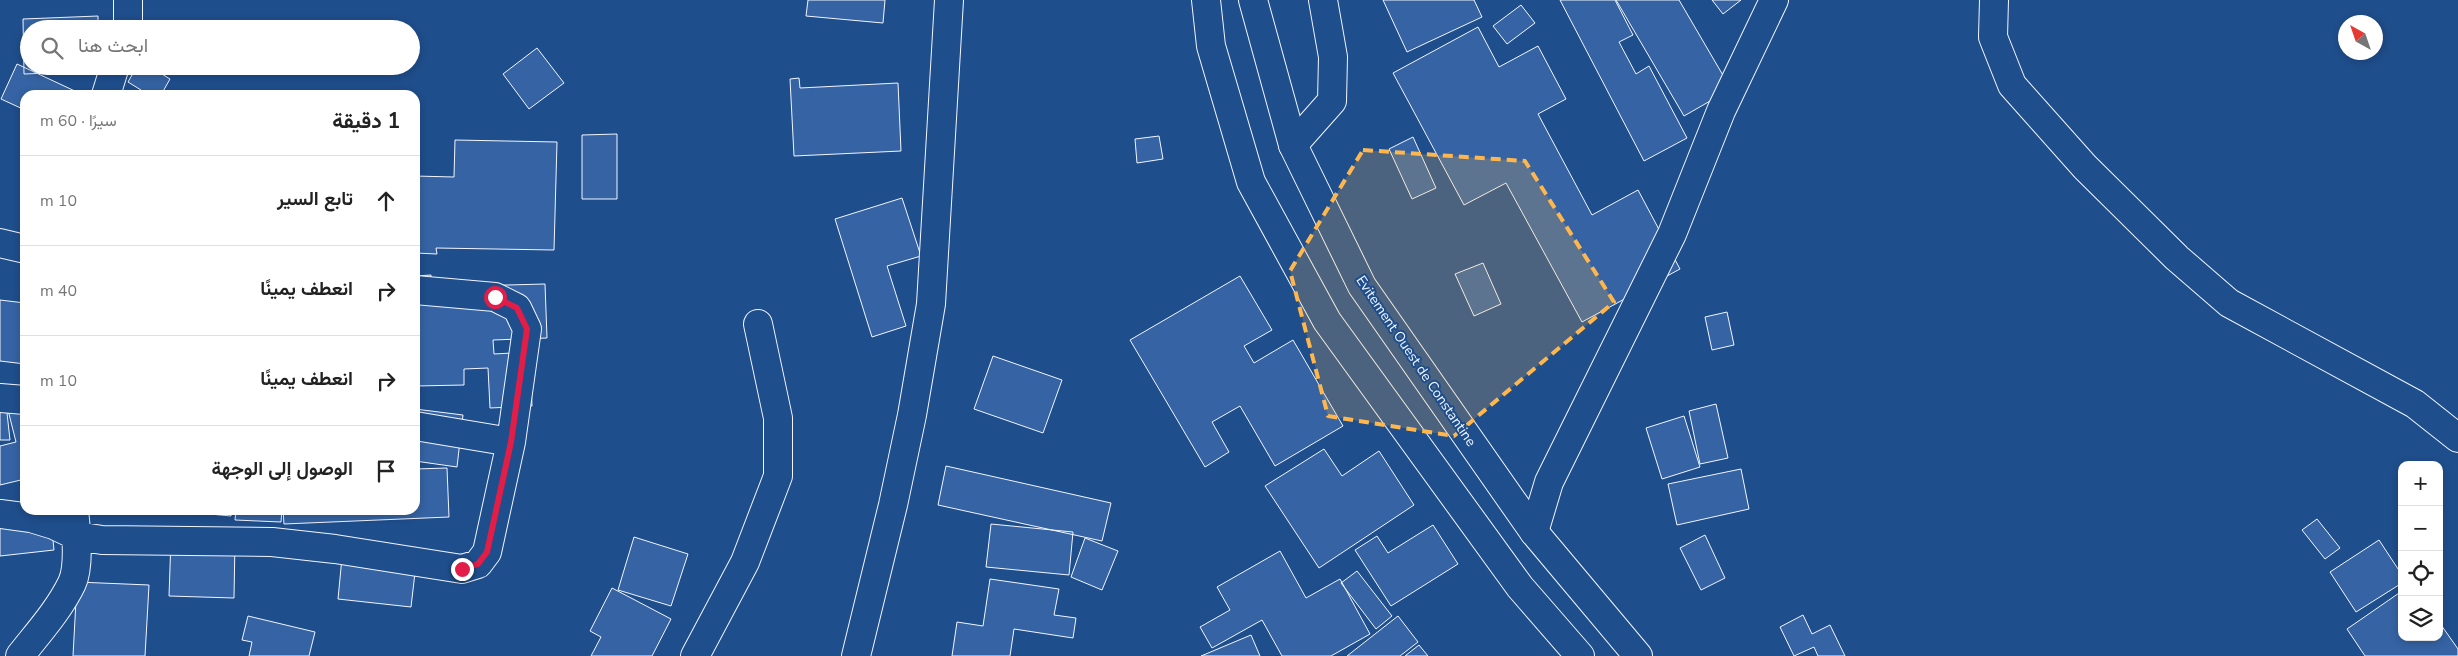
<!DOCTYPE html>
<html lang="ar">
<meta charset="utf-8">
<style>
body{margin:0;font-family:"Nunito Sans",Vazirmatn,sans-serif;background:#f6f6f6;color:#222;direction:rtl}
.controls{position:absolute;right:15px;bottom:15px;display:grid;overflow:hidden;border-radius:10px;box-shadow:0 2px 8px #0003}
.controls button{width:45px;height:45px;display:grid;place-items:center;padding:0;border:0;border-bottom:1px solid #e0e0e0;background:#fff;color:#222;font:25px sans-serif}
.compass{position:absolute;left:2338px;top:15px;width:45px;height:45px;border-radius:50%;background:#fff;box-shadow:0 2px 8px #0003;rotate:320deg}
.stop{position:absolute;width:15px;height:15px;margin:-11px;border:4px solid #e11d48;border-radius:50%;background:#fff}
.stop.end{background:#e11d48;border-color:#fff;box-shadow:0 1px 5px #0008}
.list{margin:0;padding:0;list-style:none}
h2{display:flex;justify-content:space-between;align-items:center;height:65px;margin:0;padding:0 20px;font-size:21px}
h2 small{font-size:16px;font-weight:400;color:#767676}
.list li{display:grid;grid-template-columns:32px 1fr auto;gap:15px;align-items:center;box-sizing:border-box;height:90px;padding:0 20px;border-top:1px solid #e0e0e0}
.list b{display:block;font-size:19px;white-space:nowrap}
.list em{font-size:16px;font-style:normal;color:#767676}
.icon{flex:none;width:28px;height:28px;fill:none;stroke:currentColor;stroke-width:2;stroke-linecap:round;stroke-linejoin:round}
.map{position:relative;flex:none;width:2458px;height:656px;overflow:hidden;direction:ltr}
.search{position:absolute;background:#fff;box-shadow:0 2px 8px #0003;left:20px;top:20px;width:400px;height:55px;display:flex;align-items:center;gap:12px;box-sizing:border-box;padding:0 18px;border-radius:28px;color:#767676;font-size:19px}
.panel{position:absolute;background:#fff;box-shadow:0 2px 8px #0003;left:20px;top:90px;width:400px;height:425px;border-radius:15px;direction:rtl}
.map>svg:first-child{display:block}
.building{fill:#3563a3;stroke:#f2f6ff}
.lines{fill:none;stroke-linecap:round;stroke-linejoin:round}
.minor-casing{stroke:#f2f6ff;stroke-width:30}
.highway-casing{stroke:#f2f6ff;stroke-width:30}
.minor{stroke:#1f4e8c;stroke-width:28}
.highway{stroke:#1f4e8c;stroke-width:28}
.route{stroke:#e11d48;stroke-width:6}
.marked{fill:#ffb74d;fill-opacity:0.2;stroke:#ffb74d;stroke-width:4;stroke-dasharray:10 6;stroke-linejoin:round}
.labels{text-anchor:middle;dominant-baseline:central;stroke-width:4;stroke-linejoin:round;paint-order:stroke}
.street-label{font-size:14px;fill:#f2f6ff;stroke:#1f4e8c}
</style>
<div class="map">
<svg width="2458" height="656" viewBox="0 0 2458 656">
<rect width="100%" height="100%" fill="#1f4e8c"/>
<path class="building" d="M808 0H885L883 23 806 16Z
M1383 0H1474L1482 17 1407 52Z
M1560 0H1615L1633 35 1619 42 1636 74 1649 66 1687 138 1644 161Z
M1616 0H1679L1731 89 1684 116Z
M1712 0H1741L1723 14Z
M1521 5 1535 23 1507 44 1493 26Z
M98 16V29H29V66H99L100 71 24 74 23 19Z
M1478 27 1499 67 1538 46 1566 99 1538 114 1592 215 1638 190 1680 269 1582 322 1506 183 1464 205 1393 73Z
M537 48 564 83 529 109 503 74Z
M17 64 77 92 75 95H25V110L1 99Z
M137 66H149L170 79 161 95H149L128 82Z
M799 78 800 88 898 83 901 151 794 156 790 79Z
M617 134V199H582V135Z
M1159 136 1163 159 1137 163 1135 139Z
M1413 137 1436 188 1412 199 1389 149Z
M455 140 557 142 554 250 436 248 437 254 415 253V176L454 177Z
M902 198 921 256 887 266 906 326 872 337 835 219Z
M1483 263 1501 304 1474 316 1455 274Z
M431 275V287L545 284 547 338 493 340 494 354 530 352 532 406 490 408 488 368 464 369V385L415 386V276Z
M1240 276 1272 330 1244 346 1254 363 1293 340 1343 426 1275 466 1240 406 1212 422 1229 452 1205 467 1130 340Z
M0 300 25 303V364L0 361Z
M1727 312 1734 345 1712 350 1705 317Z
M993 356 1062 380 1043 433 974 409Z
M0 395H5L10 440H0Z
M1716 404 1728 458 1700 464 1689 411Z
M25 406V479L0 485V446L16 442 8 410Z
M415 409 463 415 457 467 415 461Z
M1684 416 1700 467 1662 479 1646 428Z
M1324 449 1342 476 1379 451 1414 505 1319 568 1265 486Z
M946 466 1111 503 1102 541 938 505Z
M447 468 449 517 284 524 283 510H415V469Z
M1741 469 1749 509 1677 525 1668 484Z
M50 510 54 550 0 556V515Z
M138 510H167V512H138Z
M167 510H232L231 516Z
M236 510H282L281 522 235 520Z
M2317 519 2340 548 2325 559 2302 530Z
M991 524 1073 532 1069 575 986 567Z
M1433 525 1458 564 1391 606 1355 550 1377 536 1388 553Z
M1705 535 1725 578 1701 590 1680 548Z
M634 537 688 554 671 606 618 590Z
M1085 538 1118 551 1102 590 1071 577Z
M171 539 235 540 234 598 169 596Z
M2379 540 2402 575V583L2356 612 2330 572Z
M343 547 416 564 411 607 338 599Z
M1280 551 1306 598 1340 579 1370 634 1331 656H1282L1262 620 1212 648 1200 627 1230 610 1217 587Z
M1357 571 1392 616 1376 629 1341 583Z
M990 579 1059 589 1054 615 1076 618 1073 638 1014 629 1010 656H952L957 622 983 626Z
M77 582 149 585 145 656H73Z
M612 588 671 619 652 656H591L601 637 590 631Z
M2402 591V637H2439V622L2458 649V656H2365L2347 629Z
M1803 615 1812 634 1830 625 1845 656H1818L1814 647 1794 656 1780 627Z
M248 616 315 632 309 656H249L252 642 242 640Z
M1398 616 1418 642 1400 656H1347Z
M1251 635 1260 656H1201Z
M1419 645 1428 656H1405Z"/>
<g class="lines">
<g class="minor-casing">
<path id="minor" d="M1994 0 1993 37 2012 85 2085 167 2177 258 2229 303 2415 404 2458 438
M128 29V0
M106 95 115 66
M1293 145 1332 101 1333 57 1323 0
M0 243 25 249
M0 398 25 400
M415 426 511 442
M0 514 31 518 54 525 77 536 102 540 272 542 335 549 462 569 478 564 487 552 511 442 527 329 517 308 495 297 415 290
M1534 532 1549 482 1672 234 1721 111 1774 0
M20 656C38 633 59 610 72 583 80 566 76 528 74 510
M695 656 745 562 778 476V418L758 324
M856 656 893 505 912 415 931 304 949 0"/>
</g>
<g class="highway-casing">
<path id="highway" d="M1206 0 1211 46 1251 182 1327 321 1520 587 1580 656
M1253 0 1293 145 1362 286 1534 532 1638 656"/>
</g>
<use href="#minor" class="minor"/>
<use href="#highway" class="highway"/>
</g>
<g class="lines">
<path class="route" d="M462 569 478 564 487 552 511 442 527 329 517 308 495 297"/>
</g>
<path class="marked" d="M1363 150 1525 161 1614 302 1454 436 1328 416 1290 271Z"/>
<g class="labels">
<g class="street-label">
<text transform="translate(1416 361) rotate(56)">Evitement Ouest de Constantine</text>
</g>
</g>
</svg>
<div class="controls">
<button>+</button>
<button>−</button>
<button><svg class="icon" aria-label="locate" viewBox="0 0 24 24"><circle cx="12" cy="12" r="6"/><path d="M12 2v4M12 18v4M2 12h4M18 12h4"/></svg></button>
<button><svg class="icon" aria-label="layers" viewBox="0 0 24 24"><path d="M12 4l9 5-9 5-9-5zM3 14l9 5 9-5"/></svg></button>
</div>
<svg class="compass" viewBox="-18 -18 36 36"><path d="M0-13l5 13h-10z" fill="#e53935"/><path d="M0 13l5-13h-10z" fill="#767676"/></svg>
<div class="stop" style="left:495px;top:297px"></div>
<div class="stop end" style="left:462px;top:569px"></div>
<div class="search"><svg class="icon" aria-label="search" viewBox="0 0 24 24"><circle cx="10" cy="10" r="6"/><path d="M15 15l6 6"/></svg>ابحث هنا</div>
<section class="panel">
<h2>1 دقيقة<small>سيرًا · 60 m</small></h2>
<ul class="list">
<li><svg class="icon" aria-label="ahead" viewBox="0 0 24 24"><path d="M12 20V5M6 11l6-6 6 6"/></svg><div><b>تابع السير</b></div><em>10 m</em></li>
<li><svg class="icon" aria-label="right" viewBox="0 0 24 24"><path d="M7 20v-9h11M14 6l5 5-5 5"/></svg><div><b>انعطف يمينًا</b></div><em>40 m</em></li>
<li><svg class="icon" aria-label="right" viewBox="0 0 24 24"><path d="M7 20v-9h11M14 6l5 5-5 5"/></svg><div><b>انعطف يمينًا</b></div><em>10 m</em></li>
<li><svg class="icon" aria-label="arrive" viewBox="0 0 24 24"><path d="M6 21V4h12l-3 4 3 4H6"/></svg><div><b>الوصول إلى الوجهة</b></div></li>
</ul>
</section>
</div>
